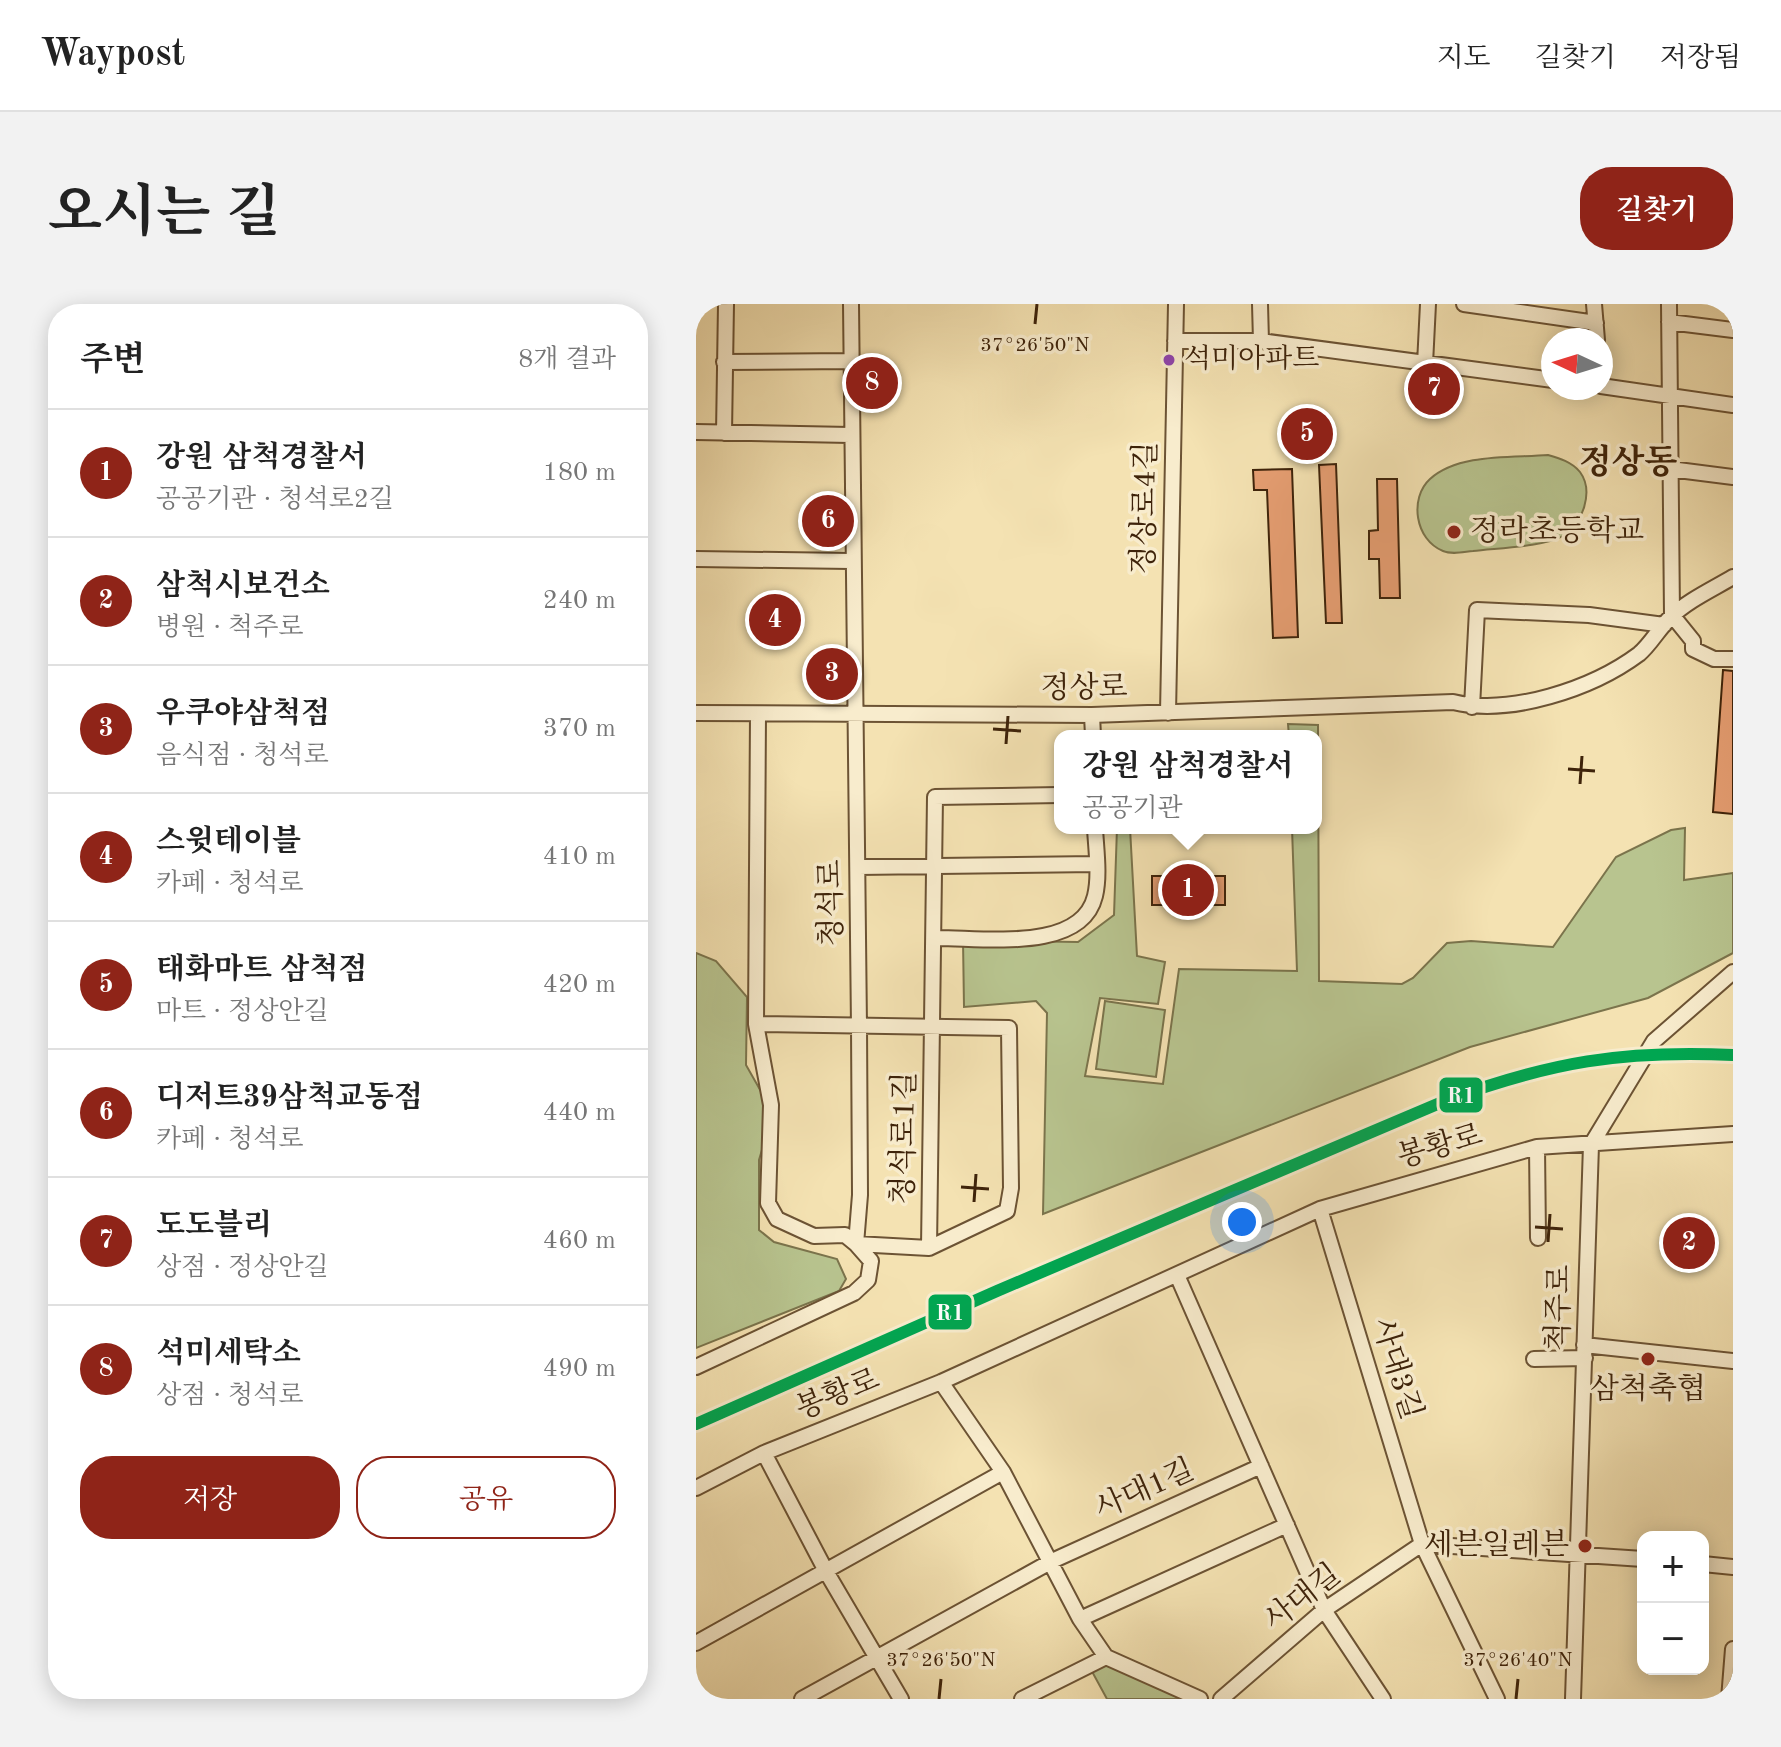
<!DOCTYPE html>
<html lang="ko">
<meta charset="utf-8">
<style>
body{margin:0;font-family:"Old Standard TT","Noto Serif KR",serif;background:#f2f2f2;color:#222}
.controls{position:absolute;right:24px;bottom:24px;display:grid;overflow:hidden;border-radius:16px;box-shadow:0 4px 20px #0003}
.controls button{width:72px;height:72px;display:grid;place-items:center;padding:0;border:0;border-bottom:2px solid #e0e0e0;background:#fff;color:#222;font:40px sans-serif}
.compass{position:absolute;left:845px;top:24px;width:72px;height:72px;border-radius:50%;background:#fff;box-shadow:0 4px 20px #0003;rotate:274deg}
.you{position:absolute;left:546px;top:918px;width:28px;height:28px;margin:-20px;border:6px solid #fff;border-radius:50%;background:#1a73e8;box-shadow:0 0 0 12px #1a73e833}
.badge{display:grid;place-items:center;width:52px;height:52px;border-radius:50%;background:#8f2418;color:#fff;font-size:26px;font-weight:700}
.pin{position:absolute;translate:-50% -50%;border:4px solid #fff;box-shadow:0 2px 8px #0006}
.popup{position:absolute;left:358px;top:426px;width:268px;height:104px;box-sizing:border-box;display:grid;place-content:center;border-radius:16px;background:#fff;filter:drop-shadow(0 2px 6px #0005);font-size:26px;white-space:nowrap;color:#767676}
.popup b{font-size:30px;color:#222}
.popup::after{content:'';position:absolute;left:50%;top:100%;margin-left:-16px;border:16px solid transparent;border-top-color:#fff}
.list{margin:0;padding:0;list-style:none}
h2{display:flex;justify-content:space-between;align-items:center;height:104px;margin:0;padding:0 32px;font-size:34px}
h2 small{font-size:26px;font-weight:400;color:#767676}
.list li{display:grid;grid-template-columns:52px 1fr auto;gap:24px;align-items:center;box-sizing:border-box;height:128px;padding:0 32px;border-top:2px solid #e0e0e0}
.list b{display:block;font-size:30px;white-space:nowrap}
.list p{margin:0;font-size:26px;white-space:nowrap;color:#767676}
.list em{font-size:26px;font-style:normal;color:#767676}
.actions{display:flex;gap:16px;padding:24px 32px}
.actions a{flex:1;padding:18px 0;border:2px solid #8f2418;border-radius:32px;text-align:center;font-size:28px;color:#8f2418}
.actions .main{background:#8f2418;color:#fff}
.map{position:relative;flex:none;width:1037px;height:1395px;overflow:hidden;border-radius:32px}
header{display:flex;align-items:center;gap:48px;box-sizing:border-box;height:112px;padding:0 40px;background:#fff;border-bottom:2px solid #e0e0e0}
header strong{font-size:38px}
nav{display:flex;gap:44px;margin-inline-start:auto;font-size:28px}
.intro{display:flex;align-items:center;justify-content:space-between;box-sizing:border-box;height:192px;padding:0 48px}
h1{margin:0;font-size:56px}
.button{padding:20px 36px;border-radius:32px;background:#8f2418;color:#fff;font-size:28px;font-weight:700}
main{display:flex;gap:48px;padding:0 48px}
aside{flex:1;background:#fff;border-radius:32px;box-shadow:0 4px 20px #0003}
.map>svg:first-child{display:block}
.green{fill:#b8c48f;stroke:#7b744c;stroke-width:2}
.building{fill:#e69e72;stroke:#3e230a;stroke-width:2}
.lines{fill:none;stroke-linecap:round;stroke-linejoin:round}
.minor-casing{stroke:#6c5334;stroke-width:18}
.minor{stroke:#f8eccd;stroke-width:14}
.rail-1-casing{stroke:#f8eccd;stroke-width:18}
.rail-1{stroke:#00a651;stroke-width:12}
.ticks{fill:none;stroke:#3e230a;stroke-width:3}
.bus-dot{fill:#8e44ad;stroke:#f8eccd;stroke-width:3}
.poi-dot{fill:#8f2418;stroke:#f8eccd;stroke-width:3}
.labels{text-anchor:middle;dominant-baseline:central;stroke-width:7;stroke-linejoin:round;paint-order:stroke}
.bus-label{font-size:28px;fill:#3e230a;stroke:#f8eccd;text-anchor:start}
.street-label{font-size:30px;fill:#3e230a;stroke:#f8eccd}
.poi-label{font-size:30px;fill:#3e230a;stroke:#f8eccd;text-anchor:start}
.quarter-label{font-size:34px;font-weight:bold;fill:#3e230a;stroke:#f8eccd}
.ticks-label{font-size:20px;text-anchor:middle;fill:#3e230a;stroke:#f8eccd;stroke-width:7;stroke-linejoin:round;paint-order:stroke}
.line-badge{stroke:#f8eccd;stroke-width:3}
.badge-label{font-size:22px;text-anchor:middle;font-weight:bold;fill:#fff}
</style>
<header>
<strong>Waypost</strong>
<nav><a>지도</a><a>길찾기</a><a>저장됨</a></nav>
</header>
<div class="intro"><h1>오시는 길</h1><a class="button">길찾기</a></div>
<main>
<aside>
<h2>주변<small>8개 결과</small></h2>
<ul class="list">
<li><span class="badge">1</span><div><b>강원 삼척경찰서</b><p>공공기관 · 청석로2길</p></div><em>180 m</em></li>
<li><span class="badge">2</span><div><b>삼척시보건소</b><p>병원 · 척주로</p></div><em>240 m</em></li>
<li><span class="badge">3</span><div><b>우쿠야삼척점</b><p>음식점 · 청석로</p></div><em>370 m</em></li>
<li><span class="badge">4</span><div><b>스윗테이블</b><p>카페 · 청석로</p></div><em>410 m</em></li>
<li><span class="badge">5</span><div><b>태화마트 삼척점</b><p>마트 · 정상안길</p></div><em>420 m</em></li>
<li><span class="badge">6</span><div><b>디저트39삼척교동점</b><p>카페 · 청석로</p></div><em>440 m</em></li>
<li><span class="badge">7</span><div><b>도도블리</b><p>상점 · 정상안길</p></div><em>460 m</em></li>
<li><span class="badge">8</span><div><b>석미세탁소</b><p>상점 · 청석로</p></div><em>490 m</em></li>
</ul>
<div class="actions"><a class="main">저장</a><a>공유</a></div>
</aside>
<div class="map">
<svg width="1037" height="1395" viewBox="0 0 1037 1395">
<rect width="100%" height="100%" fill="#f4e2b2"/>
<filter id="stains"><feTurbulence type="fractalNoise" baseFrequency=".0025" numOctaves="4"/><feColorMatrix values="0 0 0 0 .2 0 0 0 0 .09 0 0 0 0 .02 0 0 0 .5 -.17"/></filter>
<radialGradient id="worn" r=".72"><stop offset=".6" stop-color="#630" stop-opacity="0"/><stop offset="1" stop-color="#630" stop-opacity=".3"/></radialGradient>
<path class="green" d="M852 151C863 154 876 158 884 168 898 187 887 220 867 232 848 243 800 244 777 247 767 248 756 251 747 247 719 236 713 194 734 175 763 149 816 154 852 151Z
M592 420 622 421 623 677 706 680 717 674 751 639 775 637 857 643 920 553 975 526 989 524 988 576 1037 569V649L952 694 774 743 347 910 351 709 340 697 268 703 267 636 382 638 418 611 421 524H434L441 652 469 658 462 700 404 694 389 772 467 780 483 665 601 667 596 524H620V432H593Z
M0 649 20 657 51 693 50 761 71 798 69 836 63 856V926L78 938 141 955 150 975 143 987 0 1044Z
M409 697 469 706 460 773 400 765Z
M417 1350 499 1395H411L393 1362Z"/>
<path class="building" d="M640 160 646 319H630L623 161Z
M596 165 602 333 577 334 571 186H558L557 166Z
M681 175H701L704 294H684L683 255H673V227L682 226Z
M1027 366 1037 367V510L1017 508Z
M456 572H529V601H456Z"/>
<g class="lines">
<g class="minor-casing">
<path id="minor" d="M564 0 565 37
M768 0 900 19
M898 0 901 36
M973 0 976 311
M973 18 1037 26
M479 37H565L857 76
M28 58 155 57
M729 60 732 0
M905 82 1037 101
M0 128 154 131
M28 129 30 0
M974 165 1037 173
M0 255 155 257
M976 311 997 337V345L1018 355H1037
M776 403 781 306 893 311 968 321
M0 409 396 411 757 398C814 412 896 385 943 350 955 340 963 324 975 313 991 297 1017 285 1037 273
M472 409 480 0
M396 411 397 432
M162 563 400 560
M238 634C284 633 385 650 399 592 404 571 400 545 399 524
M60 720 313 724 315 884 311 907 233 944 160 940 149 931 118 932 81 915 72 899 75 801 60 720 62 411
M841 843 842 934
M624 905 726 1240 801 1395
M233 944 239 493 364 491
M481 971 628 1306 687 1395
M888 1041 1037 1057
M838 1055 889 1054
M0 1063 158 989 172 976 175 957 160 940 164 891 163 723 155 0
M245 1078 307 1168 384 1315 410 1353 504 1395
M68 1149 131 1269 205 1395
M0 1184 68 1149 245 1078 624 905 841 843 1037 830
M1007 1260 1037 1263
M384 1315 591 1221
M0 1339 307 1168
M106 1395 356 1257 565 1162
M326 1395 410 1353
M525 1395 628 1306 726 1240 947 1255
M877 1395 895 841 958 737 1037 668
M1033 1395 1037 1345"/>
</g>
<use href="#minor" class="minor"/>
<g class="rail-1-casing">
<path id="rail-1" d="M0 1120 301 987 751 796C855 758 926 746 1037 751"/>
</g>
<use href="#rail-1" class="rail-1"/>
</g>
<path class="ticks" d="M339 20 341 0M297 425 325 427M310 440 312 412M872 465 899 467M884 480 886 452M265 883 293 885M278 898 280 870M839 923 867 925M852 938 854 910M243 1395 245 1375M820 1395 822 1375"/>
<circle class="bus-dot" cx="473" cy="56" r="7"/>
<g class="poi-dot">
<circle cx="758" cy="228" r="8"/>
<circle cx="952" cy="1055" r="8"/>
<circle cx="889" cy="1242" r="8"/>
</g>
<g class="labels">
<g class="bus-label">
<text x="488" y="56">석미아파트</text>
</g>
<g class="street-label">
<text transform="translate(450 204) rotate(-89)">정상로4길</text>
<text transform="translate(388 385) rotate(-1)">정상로</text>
<text transform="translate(136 599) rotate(-91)">청석로</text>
<text transform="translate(209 834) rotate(-89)">청석로1길</text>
<text transform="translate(744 843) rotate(-16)">봉황로</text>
<text transform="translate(864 1004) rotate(-89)">척주로</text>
<text transform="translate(700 1065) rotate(73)">사대3길</text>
<text transform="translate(142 1091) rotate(-22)">봉황로</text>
<text transform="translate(449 1186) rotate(-24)">사대1길</text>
<text transform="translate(607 1294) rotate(-38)">사대길</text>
</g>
<g class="poi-label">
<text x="774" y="228">정라초등학교</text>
<text x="952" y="1086" text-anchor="middle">삼척축협</text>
<text x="873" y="1242" text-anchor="end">세븐일레븐</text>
</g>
<g class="quarter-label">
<text x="932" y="160">정상동</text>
</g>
</g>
<g class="ticks-label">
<text x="339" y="47">37°26'50"N</text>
<text x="245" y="1362">37°26'50"N</text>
<text x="822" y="1362">37°26'40"N</text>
</g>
<g class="line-badge">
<rect x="742" y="772" width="46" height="38" rx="8" fill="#00a651"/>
<rect x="231" y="989" width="46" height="38" rx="8" fill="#00a651"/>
</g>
<g class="badge-label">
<text x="765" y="799">R1</text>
<text x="254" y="1016">R1</text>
</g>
<rect width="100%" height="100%" filter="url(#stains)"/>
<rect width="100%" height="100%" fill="url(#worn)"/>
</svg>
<div class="controls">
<button>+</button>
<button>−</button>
</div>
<svg class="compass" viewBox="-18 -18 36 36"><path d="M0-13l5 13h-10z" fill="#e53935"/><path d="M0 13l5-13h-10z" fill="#767676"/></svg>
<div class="you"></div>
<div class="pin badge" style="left:492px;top:586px">1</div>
<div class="popup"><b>강원 삼척경찰서</b>공공기관</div>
<div class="pin badge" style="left:993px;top:939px">2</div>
<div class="pin badge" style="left:136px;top:370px">3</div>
<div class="pin badge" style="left:79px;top:316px">4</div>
<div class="pin badge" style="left:611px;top:130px">5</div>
<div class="pin badge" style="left:132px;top:217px">6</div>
<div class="pin badge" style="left:738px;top:85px">7</div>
<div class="pin badge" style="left:176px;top:79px">8</div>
</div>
</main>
